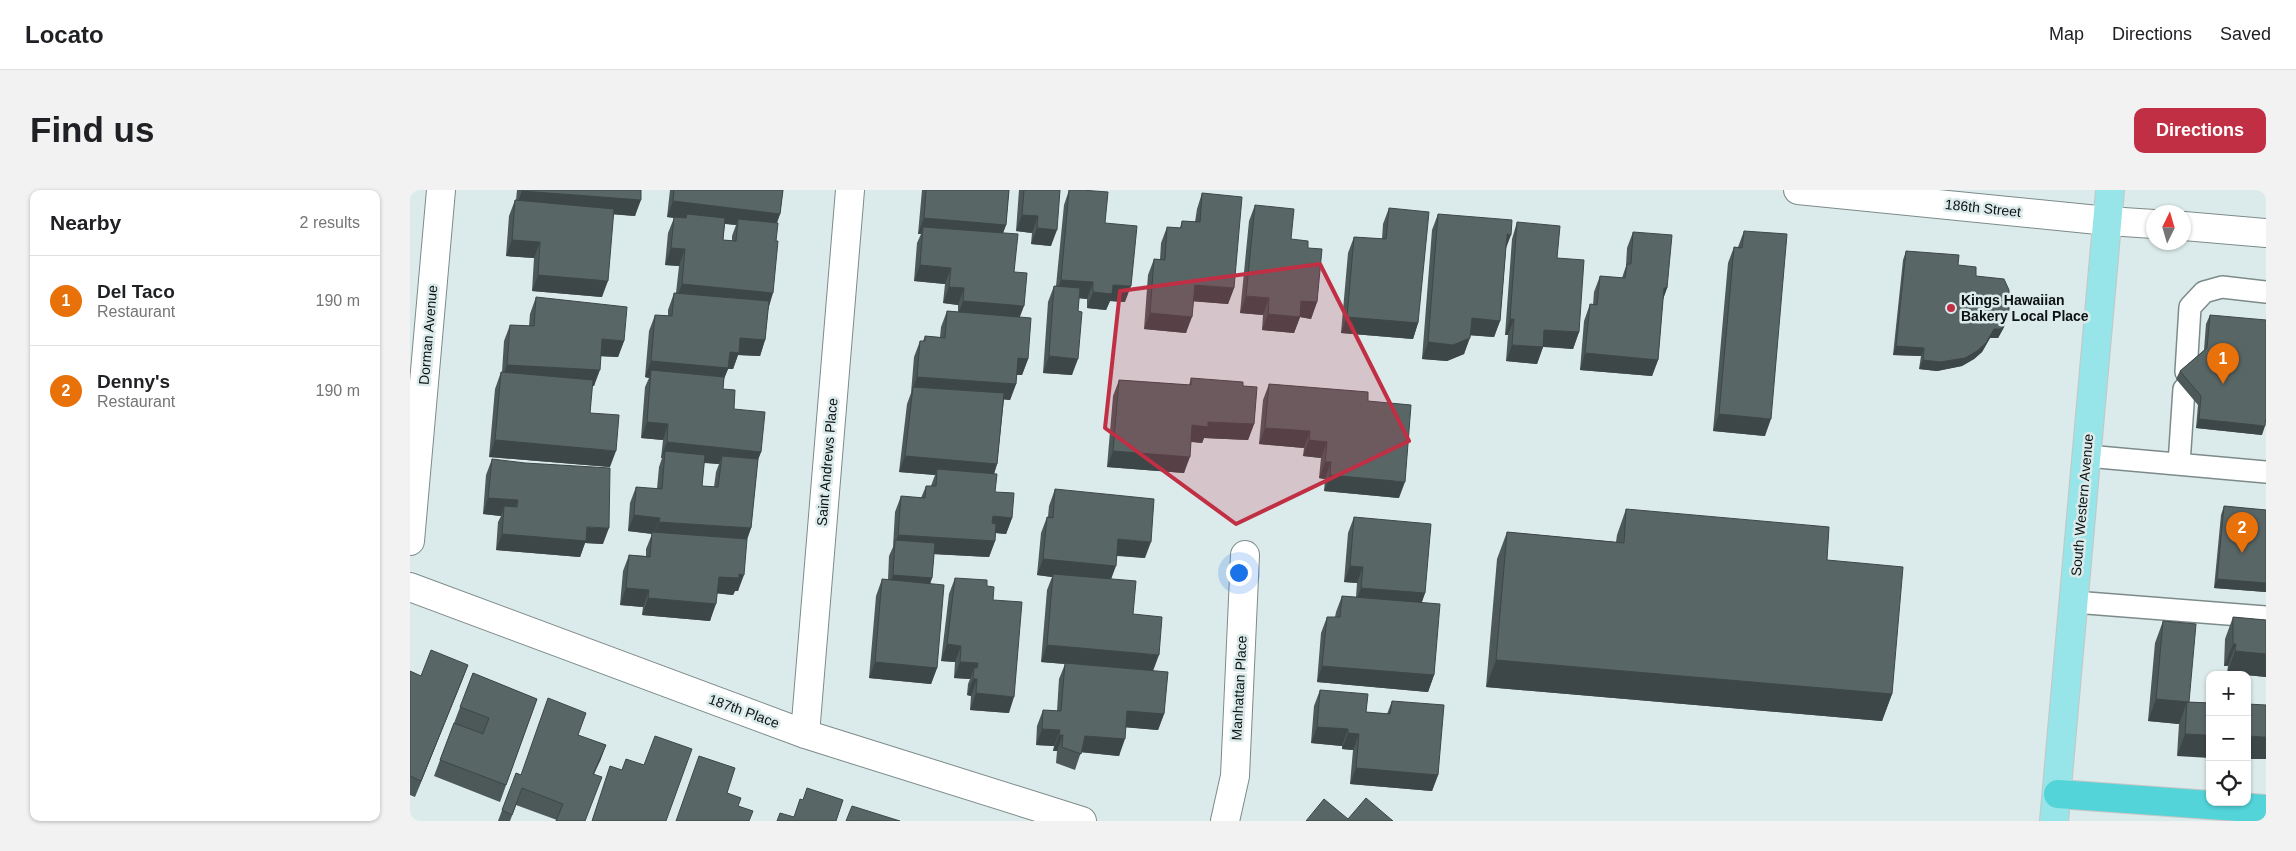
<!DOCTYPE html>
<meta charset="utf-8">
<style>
body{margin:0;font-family:Arial,sans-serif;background:#f2f2f2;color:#202124}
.controls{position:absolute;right:15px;bottom:15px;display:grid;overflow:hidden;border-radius:10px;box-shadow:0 1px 4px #0004}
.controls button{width:45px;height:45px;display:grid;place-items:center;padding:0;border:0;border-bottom:1px solid #e0e0e0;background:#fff;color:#202124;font:25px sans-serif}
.compass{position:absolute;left:1736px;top:15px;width:45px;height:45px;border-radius:50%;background:#fff;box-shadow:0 1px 4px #0004;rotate:5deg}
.you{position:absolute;left:828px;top:382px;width:18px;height:18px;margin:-12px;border:4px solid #fff;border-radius:50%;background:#1a73e8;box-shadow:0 0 0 8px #1a73e833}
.badge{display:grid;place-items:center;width:32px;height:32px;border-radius:50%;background:#c02f44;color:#fff;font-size:16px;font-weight:700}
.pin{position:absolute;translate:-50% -41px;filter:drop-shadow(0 1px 2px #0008)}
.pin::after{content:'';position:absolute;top:26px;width:18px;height:15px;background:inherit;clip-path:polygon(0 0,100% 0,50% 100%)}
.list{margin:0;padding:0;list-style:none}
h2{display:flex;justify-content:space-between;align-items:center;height:65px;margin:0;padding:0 20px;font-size:21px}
h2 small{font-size:16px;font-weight:400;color:#757577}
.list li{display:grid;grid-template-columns:32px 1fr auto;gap:15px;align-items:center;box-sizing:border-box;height:90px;padding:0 20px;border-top:1px solid #e0e0e0}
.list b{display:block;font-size:19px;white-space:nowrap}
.list p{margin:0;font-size:16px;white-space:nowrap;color:#757577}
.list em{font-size:16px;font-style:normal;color:#757577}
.icon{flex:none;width:28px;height:28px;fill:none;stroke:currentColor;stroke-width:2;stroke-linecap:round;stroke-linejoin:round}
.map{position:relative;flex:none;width:1856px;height:631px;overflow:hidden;border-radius:10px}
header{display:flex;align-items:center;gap:30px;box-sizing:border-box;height:70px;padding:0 25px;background:#fff;border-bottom:1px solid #e0e0e0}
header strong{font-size:24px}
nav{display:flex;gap:28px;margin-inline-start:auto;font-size:18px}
.intro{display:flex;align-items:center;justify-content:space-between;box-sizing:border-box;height:120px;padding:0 30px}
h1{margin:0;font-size:35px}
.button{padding:12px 22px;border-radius:10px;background:#c02f44;color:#fff;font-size:18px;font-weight:700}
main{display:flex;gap:30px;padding:0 30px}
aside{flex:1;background:#fff;border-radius:10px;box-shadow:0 1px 4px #0004}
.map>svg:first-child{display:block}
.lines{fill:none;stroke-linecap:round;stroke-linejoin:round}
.service-casing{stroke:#7d8a8a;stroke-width:24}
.minor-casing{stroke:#7d8a8a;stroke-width:30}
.tertiary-casing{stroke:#7d8a8a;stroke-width:30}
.primary-casing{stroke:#c5c6c6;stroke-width:30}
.motorway-casing{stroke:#c5c6c6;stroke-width:30}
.service{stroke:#fff;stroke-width:21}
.minor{stroke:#fff;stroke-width:28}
.tertiary{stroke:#fff;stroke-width:28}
.primary{stroke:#97e5e8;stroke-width:28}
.motorway{stroke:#52d4d9;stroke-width:28}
.wall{fill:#4d5858;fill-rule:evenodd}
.shaded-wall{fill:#3e4747}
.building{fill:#596666;stroke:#3e4747}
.marked{fill:#c02f44;fill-opacity:0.2;stroke:#c02f44;stroke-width:4;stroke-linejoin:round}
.poi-dot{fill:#c02f44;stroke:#dbeaea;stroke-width:2}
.labels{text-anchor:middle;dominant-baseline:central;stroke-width:5;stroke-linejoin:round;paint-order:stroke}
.street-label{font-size:14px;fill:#0d1212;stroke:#dbeaea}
.poi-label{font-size:14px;font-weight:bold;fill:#0d1212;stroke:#dbeaea;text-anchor:start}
</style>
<header>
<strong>Locato</strong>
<nav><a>Map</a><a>Directions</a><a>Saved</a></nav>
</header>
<div class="intro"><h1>Find us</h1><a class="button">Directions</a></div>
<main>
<aside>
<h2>Nearby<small>2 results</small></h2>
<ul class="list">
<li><span class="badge" style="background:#e8710a">1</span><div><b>Del Taco</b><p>Restaurant</p></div><em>190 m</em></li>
<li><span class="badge" style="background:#e8710a">2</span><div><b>Denny's</b><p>Restaurant</p></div><em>190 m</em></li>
</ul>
</aside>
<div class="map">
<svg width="1856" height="631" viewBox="0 0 1856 631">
<rect width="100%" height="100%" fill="#dbeaea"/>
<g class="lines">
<g class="service-casing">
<path id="service" d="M1776 182 1780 117 1794 102 1812 97 1856 102
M1677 266 1856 282
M1769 274 1774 199
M1664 412 1856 427"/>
</g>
<g class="minor-casing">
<path id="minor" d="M1388 0 1698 31
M0 351 31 0
M0 397 395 544 672 631
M395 544 440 0
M815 631 825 586 835 365"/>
</g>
<g class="tertiary-casing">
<path id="tertiary" d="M1698 31 1744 34
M1774 36 1856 43"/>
</g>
<g class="primary-casing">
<path id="primary" d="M1644 631 1700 0"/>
</g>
<g class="motorway-casing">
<path id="motorway" d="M1648 604 1856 619"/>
</g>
<use href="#service" class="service"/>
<use href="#minor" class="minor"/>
<use href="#tertiary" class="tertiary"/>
<use href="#primary" class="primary"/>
<use href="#motorway" class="motorway"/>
</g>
<path class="wall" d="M107 0H231L225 26 203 24 192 107 122 101 124 68 96 66 99 26 105 10H106Z
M260 0H373L370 24 367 33 355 150 350 166 328 165 323 179H318L314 188 313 199 324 219 351 262 348 269 341 338 337 350 328 401H325L323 405 307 403 300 431 232 425 233 417 210 415 213 381 219 365 236 366V359L242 344 218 341 220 313 226 297 247 299 249 277 252 268H251L253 250 231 248 235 197 239 188 235 187 239 141 245 125 258 126V120L264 103H266L269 76 255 75 258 43 264 28 257 27ZM315 34 326 35 322 46V51L313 50ZM294 273 309 274 306 282 304 297 292 296Z
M512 0H599L596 35 593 43 604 82 610 127 618 169 612 185H606V194L600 210 594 209 587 274 584 284 585 302 602 328 596 344 585 343V351L579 367 524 364 522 388 520 394 527 478 521 494 459 488 466 406 472 389 478 390 479 366 483 357 485 322 491 306 511 308 516 296H521L525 285 489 282 497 214 501 203 504 167 510 151H513L515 146 530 147 531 137 537 121 548 122V115L533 113 535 94 504 91 507 53 511 44H508Z
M609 0H650L641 56 621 54 622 43 606 41Z
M659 0 695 33 715 112 700 111 696 120 677 118V109L669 108 662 185 633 183 638 112 644 96H646L654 15Z
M792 3 824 98 818 114 783 111 776 143 734 139 738 85 744 69H750L751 53 757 37 770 38 772 31 785 32 787 19Z
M845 15 881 49 898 58 907 112 901 129 890 127 884 143 852 140 853 125 830 123 839 31Z
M979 18 1008 133 1003 149 931 143 938 63 944 47 972 49 973 34Z
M1028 24 1096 59 1090 131 1084 147 1060 145 1054 164 1037 171 1012 169 1022 40Z
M1107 32 1147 68 1169 142 1163 159 1133 157 1127 174 1096 171 1098 145H1095L1102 49Z
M1334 41 1355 246 1303 241 1318 73 1324 57H1328Z
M1223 42 1257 98 1253 109 1248 170 1242 186 1170 180 1174 131 1180 114 1183 115 1184 102 1190 86 1212 88 1216 76 1217 58Z
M1496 61 1566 86 1597 130 1593 139 1588 148H1580L1572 162 1564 169 1552 176 1527 181 1509 179 1511 166 1483 165 1493 70Z
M126 107 214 151 208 167 191 166 184 196H182L180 223 200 277 79 267 85 199 91 182H92L94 151 100 135 119 136 120 124Z
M1800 125 1852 245 1786 238 1788 215 1766 189 1770 181 1794 160 1796 134Z
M781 188 833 196 844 234 838 250 794 248 792 253 781 252 774 283 697 277 703 206 709 190 779 195Z
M859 194 958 211 989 308 914 301 915 289 909 288 911 268 893 266 894 258 849 254 853 210Z
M82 269 193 354 175 353 170 367 86 360 88 332 91 326 73 324 76 285Z
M645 299 735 368 707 366 701 389 723 424 743 481 754 524 748 540 716 537 709 566 671 562 665 580 646 573 647 561H643L644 556 626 555 627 536 633 520 647 521 649 489 655 474 631 472 637 400 642 387 627 385 631 343 637 327H638L639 316Z
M1814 316 1856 320V402L1804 398 1811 325Z
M1216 319 1417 370 1482 504 1472 531 1076 497 1087 369 1097 342 1206 352 1207 345Z
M944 327 1015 403 1012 412 1024 485 1018 502 907 492 911 443 917 427H925L926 422 932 406 946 407 947 393 934 392 938 343Z
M545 388 577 396 583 410 599 523 560 520 561 506 557 505 558 494 560 489 544 488 545 472 531 471 539 404Z
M1823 427 1856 430V487L1817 483 1818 476H1814L1815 449Z
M1753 431 1779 512 1800 513 1767 566 1769 534 1738 531 1745 453Z
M58 475 5 607 0 605V481L11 486Z
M63 483 127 509 90 612 24 586 44 533 73 544 44 533Z
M910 500 956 522 977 524 982 511 1028 585 1022 601 940 594 943 560 932 559V556L901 553 904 516Z
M168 545 196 555 190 571 147 630 106 615 100 631H88L106 583 111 585Z"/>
<path class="shaded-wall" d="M112 1 231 10 225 26 106 17Z
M263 11 370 24 364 40 328 29 326 35 276 29 277 24 275 29 257 27Z
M612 25 628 26 622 43 606 41Z
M514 28 596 35 590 51 513 37 511 44H508Z
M627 38 647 40 641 56 621 54Z
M1097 44 1101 45 1095 61Z
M102 50 130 52 124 68 96 66Z
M261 58 275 59 269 76 255 75Z
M510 75 541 78 535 94 504 91Z
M128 85 198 91 192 107 122 101Z
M651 90 683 92 677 109 645 106Z
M272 94 363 103 358 120 266 110Z
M703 95 721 96 715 112 700 111 696 120 677 118 683 102Z
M785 95 824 98 818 114 779 111Z
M539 97 554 98 548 115 533 113Z
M1254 98H1257L1251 115Z
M836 106 859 108 853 125 830 123Z
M553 111 614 116 608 132 547 127Z
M891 111 907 112 901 129 890 127 884 143 852 140 858 124Z
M740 123 782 127 776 143 734 139Z
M937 127 1008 133 1003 149 931 143Z
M1062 128 1090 131 1084 147 1056 145Z
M1100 129H1104L1098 145H1095Z
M1597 130 1593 139 1588 148H1580L1572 162 1564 169 1552 176 1527 181 1509 179 1513 170 1584 139Z
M1134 140 1169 142 1163 159 1128 156Z
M330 148 355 150 350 166 328 165 323 179H318L312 194 241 180 239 188 235 187 241 171 320 162Z
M1060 148 1054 164 1037 171 1012 169 1018 152Z
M192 149 214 151 208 167 186 166Z
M1102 155 1133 157 1127 174 1096 171Z
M1486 156 1514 158 1511 166 1483 165Z
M1175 163 1248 170 1242 186 1170 180Z
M639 166 668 169 662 185 633 183Z
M608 168 618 169 612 185 602 184Z
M97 175 190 180 184 196 91 191Z
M507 187 606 194 600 210 502 203 503 197 501 203Z
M1309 224 1361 229 1355 246 1303 241Z
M1789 229 1855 236 1852 245 1786 238Z
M237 232 258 234 253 250 231 248Z
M798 232 844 234 838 250 794 248 792 253 776 251 782 235Z
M855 238 900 241 894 258 849 254Z
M85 250 206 261 200 277 79 267Z
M899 250 917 252 911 268 893 266Z
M257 252 351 262 345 278 312 266 309 274 254 269 255 261 252 268H251Z
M703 261 780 267 774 283 697 277Z
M495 266 587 274 582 290 527 279 525 285 489 282Z
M915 272H921L915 289 909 288Z
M920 285 995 292 989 308 914 301Z
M78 308 108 310 102 327 94 316 91 326 73 324Z
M224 325 250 328 244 344 218 341Z
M583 326 602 328 596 344 577 342Z
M249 332 341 338 335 354 243 348Z
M177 337 199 338 193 354 175 353 170 367 86 360 92 344Z
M488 345 585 351 579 367 484 362 485 354Z
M708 349 741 352 735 368 702 365Z
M633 369 706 376 700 392 643 384 642 387 627 385Z
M940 376 953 377 947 393 934 392Z
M329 384 334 385 328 401H325L323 405 303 403 309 387Z
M483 385 522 388 516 405 477 401Z
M1807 389 1856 393V402L1804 398Z
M216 398 239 400 233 417 210 415Z
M951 398 1015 403 1009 419 945 414Z
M238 408 306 414 300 431 232 425Z
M537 454 551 456 545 472 531 471Z
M1823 454H1826L1818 476H1814Z
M637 455 749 465 743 481 631 472Z
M1825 461 1856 464V487L1817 483Z
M1086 470 1482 504 1472 531 1076 497Z
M465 472 527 478 521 494 459 488Z
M550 472 568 473 564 484V478L560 489 544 488Z
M58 475 52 491 5 607 11 591Z
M912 476 1024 485 1018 502 907 492Z
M563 489H567L561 506 557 505Z
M566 503 604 507 599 523 560 520Z
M1746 509 1777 512 1769 534 1738 531Z
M717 521 754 524 748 540 711 537Z
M907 537 938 539 932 556 901 553Z
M632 539 650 540 644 556 626 555Z
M938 543 949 544 943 560 932 559Z
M1775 544 1800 545V568L1767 566Z
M649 545H653L647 561H643Z
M675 546 715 549 709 566 669 562Z
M1837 546 1856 547V569H1837Z
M196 555 190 571 177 600 183 584Z
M946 578 1028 585 1022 601 940 594Z"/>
<path class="building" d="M112 0H231V10L112 1Z
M264 0H373L370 24 263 11Z
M516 0H599L596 35 514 28Z
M614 0H650L647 40 627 38 628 26 612 25Z
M659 0H671L698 2 695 33 727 36 721 96 703 95 702 104 683 102V92L651 90Z
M792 3 832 7 824 98 785 95 782 127 740 123 744 69 755 70 757 37 771 38 772 31 790 32Z
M105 10 204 19 198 91 128 85 130 52 102 50Z
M845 15 884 19 881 49 898 51V58L912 59 907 112 891 111 890 127 858 124 859 108 836 106Z
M979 18 1019 22 1008 133 937 127 944 47 976 49Z
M277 24 315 28 313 50 326 51 328 29 368 33 366 51H368L363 103 272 94 275 59 261 58 264 27 276 28Z
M1028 24 1102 30 1101 45 1097 44 1090 131 1062 128 1060 148 1043 155 1018 152Z
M1107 32 1150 36 1147 68 1174 70 1169 142 1134 140 1133 157 1102 155 1104 129H1100Z
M513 37 608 44 604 82 617 83 614 116 553 111 554 98 539 97 541 78 510 75Z
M1334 41 1377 44 1361 229 1309 224 1324 57 1332 58Z
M1223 42 1262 45 1257 98H1254L1248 170 1175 163 1180 114 1187 115 1190 86 1215 88 1217 74H1221Z
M1496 61 1549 65 1548 75 1566 77V86L1594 89 1599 100V119L1597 130 1591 139H1584L1576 153 1567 161 1555 168 1530 172 1513 170 1514 158 1486 156Z
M644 96 670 98 668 121 672 122 668 169 639 166Z
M264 103 359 111 355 150 330 148 329 163 320 162 318 178 241 171 245 125 262 126Z
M126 107 217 117 214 151 192 149 190 180 97 175 100 135 124 136Z
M537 121 621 128 618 169 608 168 606 194 507 187 510 151H515V146L535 148Z
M1800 125 1856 130V225L1855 236 1789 229 1791 206 1770 181 1797 158Z
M241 180 314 187 313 199 325 200 324 219 355 222 351 262 257 252 258 234 237 232Z
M91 182 183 190 180 223 209 225 206 261 85 250Z
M781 188 833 192V196L847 197 844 234 798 232V237L782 235 780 267 703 261 709 190 781 195Z
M859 194 958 202V211L1001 215 995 292 920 285 921 272H915L917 252 899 250 900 241 855 238Z
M503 197 594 203 587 274 495 266Z
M255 261 295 265 292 296 308 297 312 266 348 269 341 338 249 332 250 328 224 325 226 297 252 299Z
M82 269 115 273 200 278 199 338 177 337 176 351 92 344 94 316 107 317 108 310 78 308Z
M527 279 587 284 585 302 604 303 602 328 583 326 582 333 586 334 585 351 488 345 491 306 515 308 516 296H526Z
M645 299 744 309 741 352 708 349 706 376 633 369 637 327 643 328Z
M1814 316 1856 320V393L1807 389Z
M1216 319 1419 337 1417 370 1493 377 1482 504 1086 470 1097 342 1214 353Z
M944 327 1021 334 1015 403 951 398 953 377 940 376Z
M242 342 337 349 334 385 329 384V388L309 387 306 414 238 408 239 400 216 398 219 365 240 367Z
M485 350 525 353 522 388 483 385Z
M643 384 726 391 723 424 752 427 749 465 637 455Z
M545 388 577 390V396L584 397 583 410 612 412 604 507 566 503 567 489H563L564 478H567L568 473 550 472 551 456 537 454Z
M472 389 534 395 527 478 465 472Z
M932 406 1030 414 1024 485 912 476 917 427H930Z
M1823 427 1856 430V464L1825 461 1826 454H1823Z
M1753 431 1786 434 1779 512 1746 509Z
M21 460 58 475 11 591 0 586V481L11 486Z
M655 473 758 482 754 524 717 521 715 549 675 546 671 564 652 557 653 545H649L650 540 632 539 633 520 651 521Z
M63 483 127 509 96 595 30 570 44 533 73 544 79 528 50 517Z
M910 500 958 504 956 522 980 524 982 511 1034 515 1028 585 946 578 949 544 938 543V539L907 537Z
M138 508 176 523 168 545 196 555 183 584 192 587 175 631H146L153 614 112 598 102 625 92 620 106 583 111 585Z
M1777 512 1800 513V545L1775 544Z
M1837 514 1856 515V547L1837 546Z
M245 546 282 559 256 631H182L200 576 212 580 216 569 234 575Z
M289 566 325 578 317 603 331 608 328 616 343 621 339 631H266Z
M397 598 433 610 426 631H367L370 623 384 627 390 609 393 610Z
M956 608 983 631H896L914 609 938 629Z
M442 616 490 631H436Z"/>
<path class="marked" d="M910 74 999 251 826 334 695 238 710 101Z"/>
<circle class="poi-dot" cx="1541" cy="118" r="5"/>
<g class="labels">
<g class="street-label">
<text transform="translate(1573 18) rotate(6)">186th Street</text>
<text transform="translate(18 145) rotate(-85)">Dorman Avenue</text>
<text transform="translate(417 272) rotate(-85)">Saint Andrews Place</text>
<text transform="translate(1672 315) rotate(-85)">South Western Avenue</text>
<text transform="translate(829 498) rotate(-87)">Manhattan Place</text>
<text transform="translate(334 521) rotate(20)">187th Place</text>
</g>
<g class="poi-label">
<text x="1551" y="110">Kings Hawaiian<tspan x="1551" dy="16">Bakery Local Place</tspan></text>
</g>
</g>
</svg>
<div class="controls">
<button>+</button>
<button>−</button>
<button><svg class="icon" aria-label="locate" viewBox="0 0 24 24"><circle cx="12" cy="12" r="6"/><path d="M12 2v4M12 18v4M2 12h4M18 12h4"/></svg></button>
</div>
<svg class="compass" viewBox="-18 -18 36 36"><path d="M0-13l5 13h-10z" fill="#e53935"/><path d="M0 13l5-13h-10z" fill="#757577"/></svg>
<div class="you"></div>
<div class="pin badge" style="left:1813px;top:194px;background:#e8710a">1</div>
<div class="pin badge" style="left:1832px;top:363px;background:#e8710a">2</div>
</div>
</main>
